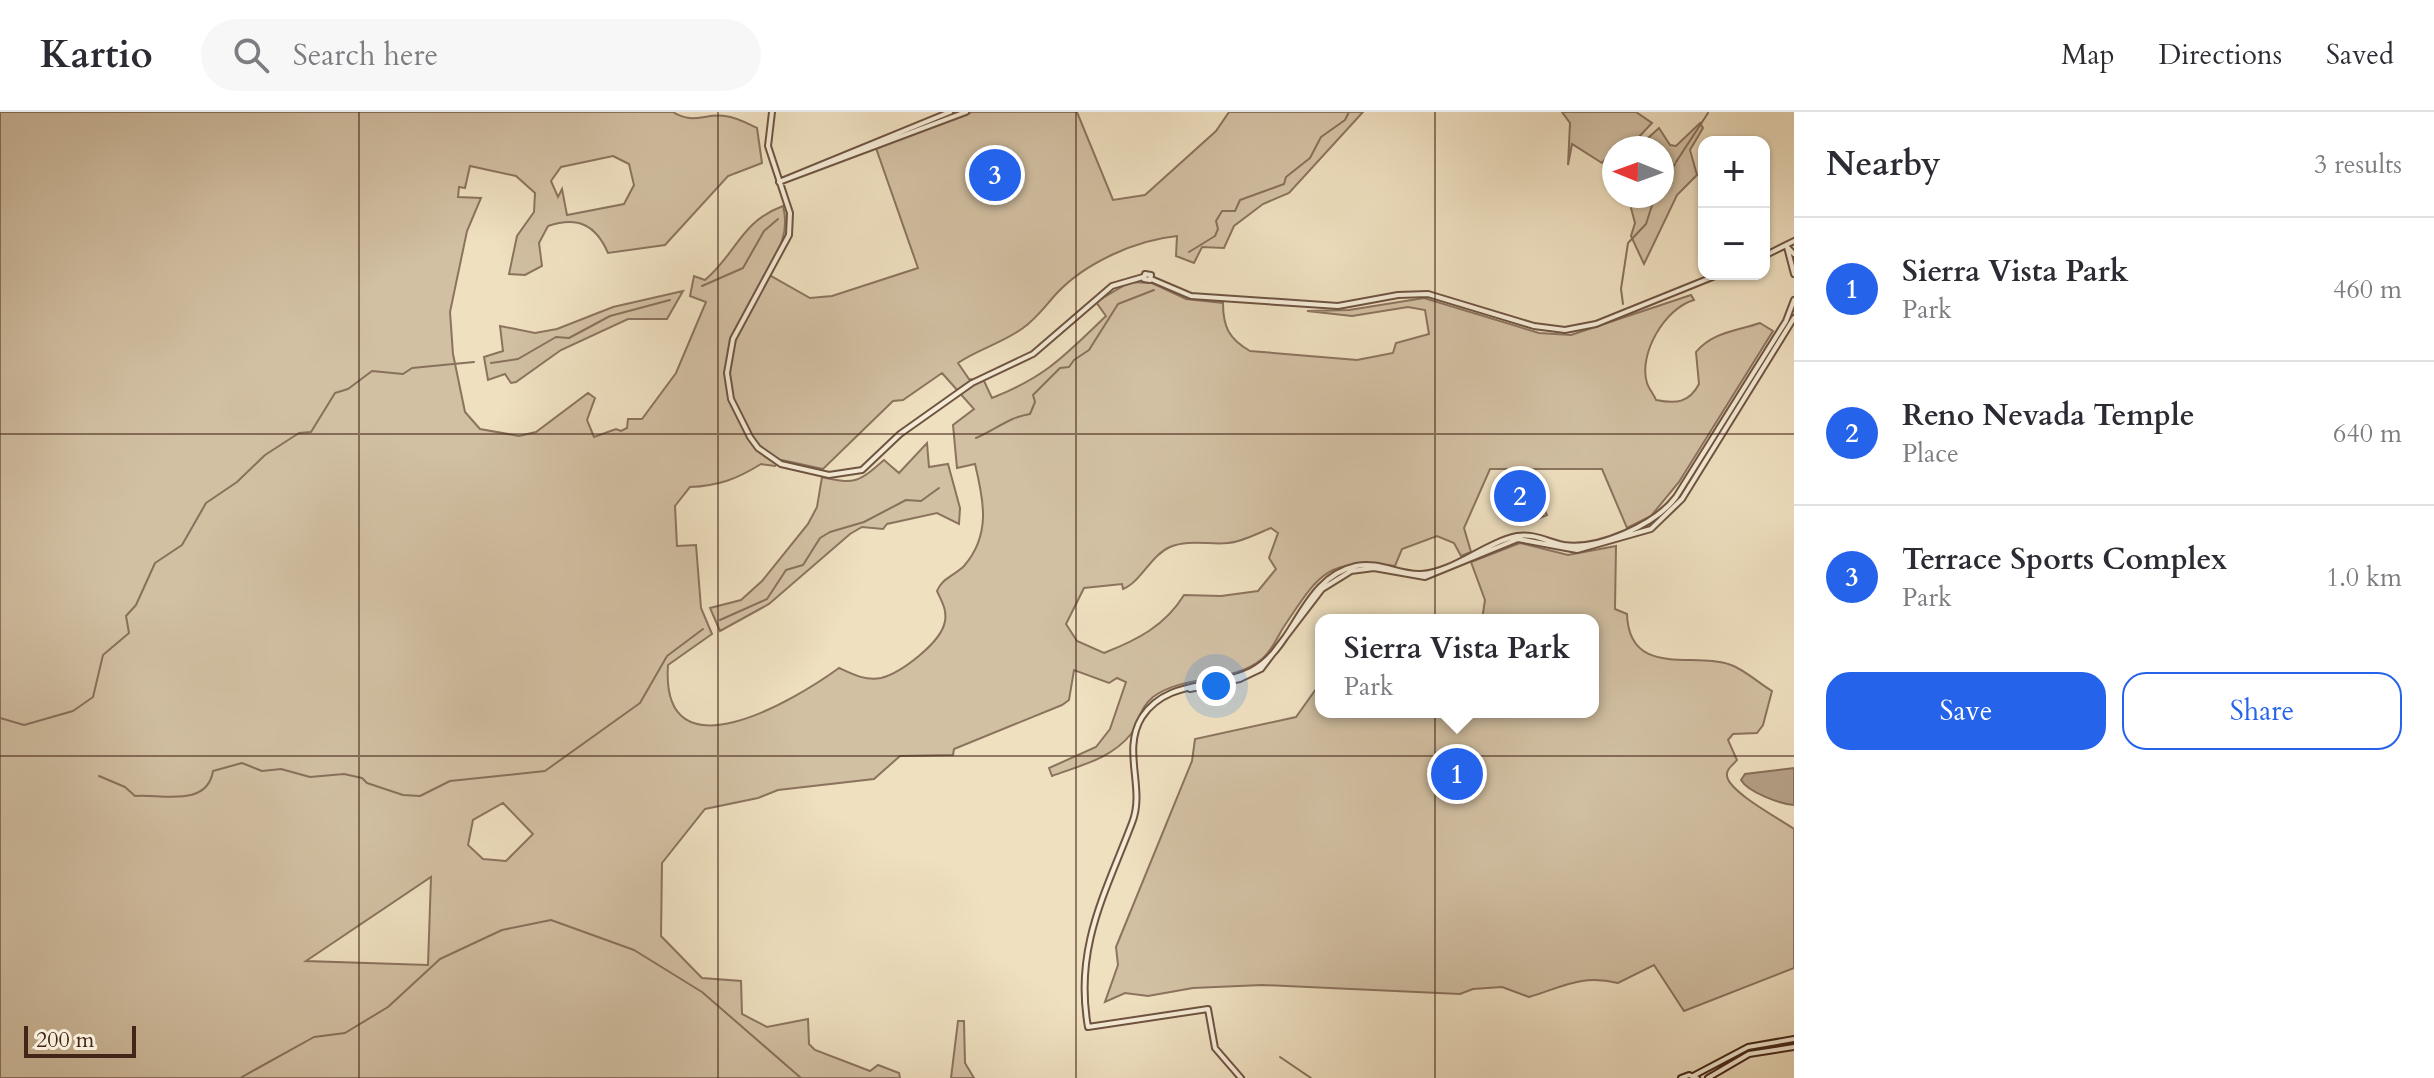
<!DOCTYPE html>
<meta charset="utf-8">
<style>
body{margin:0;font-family:Cardo,serif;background:#f7f7f7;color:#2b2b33}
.controls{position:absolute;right:24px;top:24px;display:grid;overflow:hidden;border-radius:16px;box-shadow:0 2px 6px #0004}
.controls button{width:72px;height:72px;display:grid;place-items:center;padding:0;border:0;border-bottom:2px solid #e1e1e2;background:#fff;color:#2b2b33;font:40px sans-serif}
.compass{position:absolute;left:1602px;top:24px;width:72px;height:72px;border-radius:50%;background:#fff;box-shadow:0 2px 6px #0004;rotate:271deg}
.scale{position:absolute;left:24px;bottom:20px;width:112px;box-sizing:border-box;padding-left:8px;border:4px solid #442618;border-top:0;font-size:22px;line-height:28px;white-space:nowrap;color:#442618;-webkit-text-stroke:6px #f5ebd6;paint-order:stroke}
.you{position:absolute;left:1216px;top:574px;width:28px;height:28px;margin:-20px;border:6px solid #fff;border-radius:50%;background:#1a73e8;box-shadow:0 0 0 12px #1a73e833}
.badge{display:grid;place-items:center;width:52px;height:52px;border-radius:50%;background:#2563eb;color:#fff;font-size:26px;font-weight:700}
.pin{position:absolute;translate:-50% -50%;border:4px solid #fff;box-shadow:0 2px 8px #0006}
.popup{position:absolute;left:1315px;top:502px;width:284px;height:104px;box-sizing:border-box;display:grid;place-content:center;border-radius:16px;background:#fff;filter:drop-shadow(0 2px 6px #0005);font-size:26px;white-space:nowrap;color:#7c7c81}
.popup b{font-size:30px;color:#2b2b33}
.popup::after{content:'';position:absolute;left:50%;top:100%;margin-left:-16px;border:16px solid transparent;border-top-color:#fff}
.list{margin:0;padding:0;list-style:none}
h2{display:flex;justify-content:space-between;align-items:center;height:104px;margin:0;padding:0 32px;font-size:34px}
h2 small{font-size:26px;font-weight:400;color:#7c7c81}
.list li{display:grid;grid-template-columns:52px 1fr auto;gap:24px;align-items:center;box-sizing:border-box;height:144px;padding:0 32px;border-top:2px solid #e1e1e2}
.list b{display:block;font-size:30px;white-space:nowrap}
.list p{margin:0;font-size:26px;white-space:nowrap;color:#7c7c81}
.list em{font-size:26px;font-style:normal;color:#7c7c81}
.actions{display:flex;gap:16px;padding:24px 32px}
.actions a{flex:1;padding:18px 0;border:2px solid #2563eb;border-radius:24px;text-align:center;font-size:28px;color:#2563eb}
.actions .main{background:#2563eb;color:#fff}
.icon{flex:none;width:44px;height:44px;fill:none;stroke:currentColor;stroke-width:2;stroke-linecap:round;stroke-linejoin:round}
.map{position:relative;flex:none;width:1794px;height:966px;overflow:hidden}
header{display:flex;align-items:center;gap:48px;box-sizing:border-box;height:112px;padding:0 40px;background:#fff;border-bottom:2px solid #e1e1e2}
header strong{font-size:38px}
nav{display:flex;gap:44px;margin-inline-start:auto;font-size:28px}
.search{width:560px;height:72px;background:#f7f7f7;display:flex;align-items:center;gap:20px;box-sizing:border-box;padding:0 28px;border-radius:44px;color:#7c7c81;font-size:30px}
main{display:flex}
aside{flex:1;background:#fff}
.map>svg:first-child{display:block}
.green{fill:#d2c0a3;stroke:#8b735e;stroke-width:2;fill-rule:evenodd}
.water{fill:#b5a187;stroke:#88705b;stroke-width:2}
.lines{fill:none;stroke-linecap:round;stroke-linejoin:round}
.stream{stroke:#88705b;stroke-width:2}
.tertiary-casing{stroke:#6f5442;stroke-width:8}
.secondary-casing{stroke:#442618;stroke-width:8}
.tertiary{stroke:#f5ebd6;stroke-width:4}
.secondary{stroke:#f5ebd6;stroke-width:4}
.grid{fill:none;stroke:#442618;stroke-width:2;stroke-opacity:0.55}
</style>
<header>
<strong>Kartio</strong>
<div class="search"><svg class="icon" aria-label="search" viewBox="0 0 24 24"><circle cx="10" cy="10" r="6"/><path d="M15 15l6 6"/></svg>Search here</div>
<nav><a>Map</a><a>Directions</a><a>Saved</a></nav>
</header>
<main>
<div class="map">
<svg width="1794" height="966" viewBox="0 0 1794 966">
<rect width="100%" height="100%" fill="#efe0c0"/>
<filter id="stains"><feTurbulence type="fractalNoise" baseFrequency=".0025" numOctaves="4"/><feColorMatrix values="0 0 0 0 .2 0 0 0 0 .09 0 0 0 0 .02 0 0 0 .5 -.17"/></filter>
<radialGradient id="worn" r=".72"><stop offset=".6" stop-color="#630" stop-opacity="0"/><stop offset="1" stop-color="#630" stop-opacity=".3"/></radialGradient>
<path class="green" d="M0 0H673C693 13 705 1 725 4 736 5 747 11 757 16L762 51 728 64 665 133 608 141C596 113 578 104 548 114L539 131 542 154 525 163 509 162 517 124 534 100 535 81 516 64 470 54 465 76 459 75 458 85 481 86 467 119 450 200 453 242 465 300 480 317 519 324 536 320 588 281 595 286 587 308 594 325 616 317 621 319 627 316 628 307H642L676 261 706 190 690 184 694 164 705 168C737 141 740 110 783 94 790 120 779 138 766 161L810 186 832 184 918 156 876 36 972 0H1077L1113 88 1145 83 1216 19 1229 0H1363L1289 81 1263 92 1234 114 1224 136 1202 135 1194 151 1176 144 1177 124C1136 128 1085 151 1057 181 1045 194 1037 206 1023 216 1003 231 978 237 958 251L969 267 984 269 992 286C1047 264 1064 244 1106 204L1096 190 1130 170 1152 171 1186 187 1223 191C1223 215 1229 227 1250 239L1357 248 1393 241 1396 231 1429 222 1425 198 1408 195 1352 204 1307 199 1349 198 1424 186 1539 221 1571 223 1691 183 1694 188C1665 196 1638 242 1647 271 1649 277 1654 283 1656 288 1676 292 1689 291 1699 272L1696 240C1712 220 1737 219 1760 211L1773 219 1679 370 1651 404 1627 416 1602 357H1490L1464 416 1471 440 1461 444 1454 431 1437 424 1402 437 1395 454C1326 446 1319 462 1283 516 1277 526 1271 540 1262 547 1232 572 1184 562 1153 585 1139 596 1140 610 1131 622 1112 646 1082 653 1052 664L1049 656 1096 635 1110 617 1126 570 1117 566 1109 571 1074 558 1069 588 1062 593 954 637 953 643 900 644 874 667 778 678 758 686 705 697 662 751 661 824 702 866 741 869 742 902 767 915 808 907 809 932 815 938 870 959 878 953 899 961 900 966H0ZM613 44 629 52 634 73 624 92 567 103 562 77 558 85 551 69 561 55ZM942 261 974 297 953 313 957 356 975 352C984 389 991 423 964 454 954 464 942 466 937 479 942 490 947 498 945 509 942 530 901 561 881 566 865 569 852 562 839 556 795 588 660 669 668 553L712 522 701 496 696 433 677 434 675 394 690 375C718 374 737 367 761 352L775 354 782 348 823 357 893 289 903 288ZM1271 416 1278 421 1269 446 1276 457 1258 479 1221 484 1184 483C1165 514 1137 528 1104 541L1077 529 1066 512 1084 476 1122 472 1123 477C1141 470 1151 443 1170 435 1188 427 1210 433 1228 431 1242 430 1258 421 1271 416ZM503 691 533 722 506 749 483 747 468 733 473 708ZM431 765 428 853 306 849Z
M1562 0H1636L1652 11 1638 26 1614 36 1602 51 1572 32 1568 53 1570 11Z
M1700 11 1703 16 1690 38 1697 63 1677 83 1644 152 1631 124 1635 111 1628 85 1662 84V36H1637L1659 16 1670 33 1676 34Z
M683 179 667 207H628L561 238 516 270 511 271 505 262 488 268 484 245 503 239 500 214 535 221 557 217 613 195Z
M927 331 929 355 948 352 960 396 959 412 937 401 887 412 883 417 862 415 850 422 769 492 720 519 710 496 741 488 762 469 808 412 817 395 822 365C855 373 859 370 884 348L899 361Z
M1504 372 1521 373V376L1539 373 1541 379 1537 386 1543 384 1542 404 1545 399 1547 403 1540 406 1537 401 1531 402 1533 393 1527 391H1535V377H1508V391L1522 392 1507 403 1501 391Z
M1520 431 1568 443 1616 434 1615 497 1627 502C1629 567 1695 539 1731 553 1743 557 1759 571 1772 579L1763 613 1757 621 1733 622 1728 628 1737 648C1733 653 1726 657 1727 664 1729 680 1780 707 1794 717V856L1684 899 1654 853 1618 871C1581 862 1563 875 1529 885L1502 875 1473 877 1460 882 1262 873 1193 876 1148 884 1125 881 1105 890 1118 853 1116 835 1192 649 1195 627 1296 605 1321 570V600H1593V508H1482L1485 488 1471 450Z
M958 909H964L965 951 974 966H951Z"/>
<path class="water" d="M1794 656V693C1780 692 1748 680 1741 668L1745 662Z"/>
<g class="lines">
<path class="stream" d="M1676 50 1708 1
M1662 73 1675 52
M1189 140 1215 124 1218 117 1216 109 1222 99H1235L1240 88 1284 72 1286 65 1310 46 1321 25 1345 8 1349 0
M702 174 743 156 764 119 778 107
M1623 192 1621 177 1628 131 1646 112 1655 84
M491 251 518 247 556 225 569 226 610 204 670 188
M976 326C995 318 1009 305 1030 302L1035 290 1033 283 1060 256 1069 255 1074 248 1089 238 1118 192 1154 178
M720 508 767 487 786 458 803 453 820 426 830 420 864 410 906 388 921 389 939 376
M0 606 24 613 73 599 93 585 103 543 129 521 126 504 136 493 155 451 182 433 206 391 237 370 265 343 299 321 311 320 335 281 348 277 372 259 403 262 412 256 474 250
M99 664 125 675 135 684C158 681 207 697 213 659L242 651 262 659 281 657 310 665 344 662 362 666 367 671 403 683 420 684 450 669 545 659 640 591 667 544 703 517
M1280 945 1311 966
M240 966 314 925 345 921 388 895 440 847 502 818 551 808 634 838 702 880 801 966"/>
<g class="tertiary-casing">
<path id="tertiary" d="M772 0 768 34 790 101 789 123 733 227 727 261 731 287 750 325 758 336 781 352 829 363 862 358 900 322 972 271 1033 242 1112 174 1143 165
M779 70 966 0
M779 70 950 0
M1787 135 1794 162
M1787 135 1794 142
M1764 144 1794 129
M1145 162 1151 163 1150 168 1144 167Z
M1151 167 1191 184 1338 194 1398 183 1428 182 1534 214 1565 218 1596 212 1720 162
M1190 577 1240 567 1261 557 1322 477 1351 459 1374 456 1425 465 1518 427 1577 438 1651 417 1682 387 1794 206
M1241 966 1215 936 1208 897 1088 915C1074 836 1105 782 1132 711 1146 676 1121 639 1142 605 1167 567 1215 577 1251 559 1296 536 1301 466 1356 454 1380 449 1398 463 1421 462 1454 460 1484 431 1517 424 1534 421 1548 430 1564 433 1599 438 1656 412 1676 385L1786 209 1794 188"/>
</g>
<g class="secondary-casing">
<path id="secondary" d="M1693 964 1748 935 1794 927
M1681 966 1689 963 1697 966
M1708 966 1749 942 1794 935"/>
</g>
<use href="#tertiary" class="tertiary"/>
<use href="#secondary" class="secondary"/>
</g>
<path class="grid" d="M359 0V966M718 0V966M1076 0V966M1435 0V966M0 322H1794M0 644H1794"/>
<rect width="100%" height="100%" filter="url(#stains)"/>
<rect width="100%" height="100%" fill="url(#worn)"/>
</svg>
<div class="controls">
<button>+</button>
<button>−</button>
</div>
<svg class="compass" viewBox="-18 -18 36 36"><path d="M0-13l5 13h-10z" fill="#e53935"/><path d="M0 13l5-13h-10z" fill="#7c7c81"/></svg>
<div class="scale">200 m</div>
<div class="you"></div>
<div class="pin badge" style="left:1457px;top:662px">1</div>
<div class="popup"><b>Sierra Vista Park</b>Park</div>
<div class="pin badge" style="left:1520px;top:384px">2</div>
<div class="pin badge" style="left:995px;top:63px">3</div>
</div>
<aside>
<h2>Nearby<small>3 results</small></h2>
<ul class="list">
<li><span class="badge">1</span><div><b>Sierra Vista Park</b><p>Park</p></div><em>460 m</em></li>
<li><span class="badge">2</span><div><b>Reno Nevada Temple</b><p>Place</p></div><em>640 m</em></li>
<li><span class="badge">3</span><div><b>Terrace Sports Complex</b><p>Park</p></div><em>1.0 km</em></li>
</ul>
<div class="actions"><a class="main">Save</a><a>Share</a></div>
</aside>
</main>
